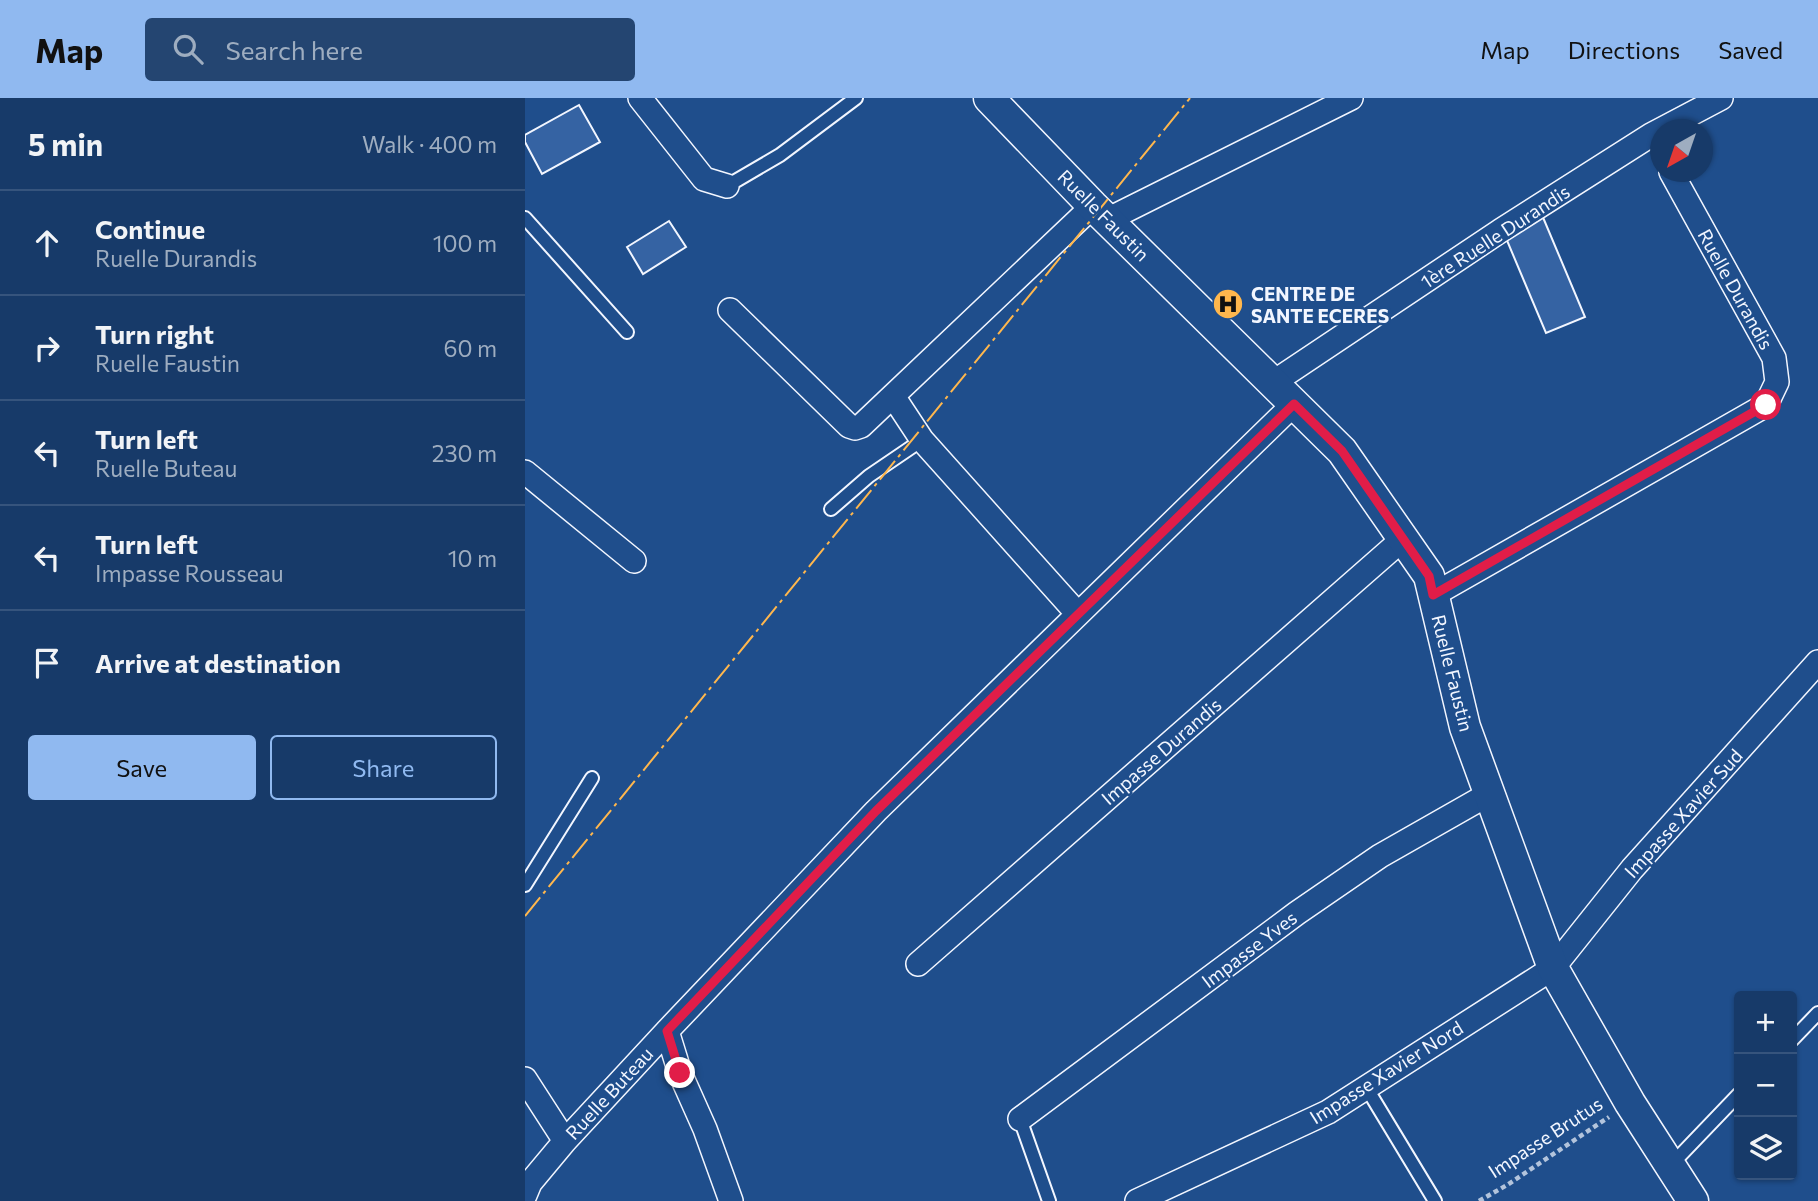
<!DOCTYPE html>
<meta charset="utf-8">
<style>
body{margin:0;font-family:Commissioner,sans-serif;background:#244571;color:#f1f3f6}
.controls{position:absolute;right:21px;bottom:21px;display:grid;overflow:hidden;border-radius:7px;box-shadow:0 2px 5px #0004}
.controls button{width:63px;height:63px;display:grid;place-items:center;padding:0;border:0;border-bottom:2px solid #36547d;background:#173a69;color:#f1f3f6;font:35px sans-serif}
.compass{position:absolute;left:1125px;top:21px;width:63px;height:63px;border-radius:50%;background:#173a69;box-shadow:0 2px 5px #0004;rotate:220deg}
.stop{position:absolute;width:21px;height:21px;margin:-16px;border:5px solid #e11d48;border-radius:50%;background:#fff}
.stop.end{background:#e11d48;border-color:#fff;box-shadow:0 2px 7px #0008}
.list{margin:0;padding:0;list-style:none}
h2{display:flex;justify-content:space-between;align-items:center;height:91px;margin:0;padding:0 28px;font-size:30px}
h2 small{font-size:23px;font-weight:400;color:#9eadc0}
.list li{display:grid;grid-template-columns:46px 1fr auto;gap:21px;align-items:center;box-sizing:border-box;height:105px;padding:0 28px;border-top:2px solid #36547d}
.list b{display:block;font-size:26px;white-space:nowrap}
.list p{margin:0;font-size:23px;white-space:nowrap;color:#9eadc0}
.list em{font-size:23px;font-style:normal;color:#9eadc0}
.actions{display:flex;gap:14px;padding:21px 28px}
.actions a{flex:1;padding:16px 0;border:2px solid #90b9f0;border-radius:7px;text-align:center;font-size:24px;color:#90b9f0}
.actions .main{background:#90b9f0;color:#111}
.icon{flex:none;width:38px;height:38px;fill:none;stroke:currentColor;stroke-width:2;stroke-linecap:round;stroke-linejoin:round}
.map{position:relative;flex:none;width:1293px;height:1103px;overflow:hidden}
header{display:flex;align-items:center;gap:42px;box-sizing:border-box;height:98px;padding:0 35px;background:#90b9f0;color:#111}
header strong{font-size:33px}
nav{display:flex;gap:38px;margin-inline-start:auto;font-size:24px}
.search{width:490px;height:63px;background:#244571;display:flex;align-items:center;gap:18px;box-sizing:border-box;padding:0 24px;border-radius:7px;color:#9eadc0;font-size:26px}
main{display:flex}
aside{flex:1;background:#173a69}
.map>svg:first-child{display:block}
.building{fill:#3563a3;stroke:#f2f6ff;stroke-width:2}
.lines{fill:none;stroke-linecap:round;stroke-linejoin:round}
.service-casing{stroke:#f2f6ff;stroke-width:16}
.minor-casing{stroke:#f2f6ff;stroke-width:26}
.tertiary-casing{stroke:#f2f6ff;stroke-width:33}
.path{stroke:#b3c4dc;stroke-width:4.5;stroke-dasharray:5 3.5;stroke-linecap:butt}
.service{stroke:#1f4e8c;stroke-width:12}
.minor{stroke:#1f4e8c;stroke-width:23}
.tertiary{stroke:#1f4e8c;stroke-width:30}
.power{stroke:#ffb74d;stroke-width:2;stroke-dasharray:24 5 3.5 5;stroke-linecap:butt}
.route{stroke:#e11d48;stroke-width:9}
.labels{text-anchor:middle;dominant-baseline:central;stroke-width:5;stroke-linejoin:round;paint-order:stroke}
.street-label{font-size:19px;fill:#f2f6ff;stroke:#1f4e8c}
.poi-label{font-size:19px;font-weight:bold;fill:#f2f6ff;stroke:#1f4e8c;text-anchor:start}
</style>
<header>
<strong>Map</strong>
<div class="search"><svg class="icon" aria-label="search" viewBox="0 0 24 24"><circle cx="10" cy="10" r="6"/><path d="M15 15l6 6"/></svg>Search here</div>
<nav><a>Map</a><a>Directions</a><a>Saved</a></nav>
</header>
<main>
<aside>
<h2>5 min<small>Walk · 400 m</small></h2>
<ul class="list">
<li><svg class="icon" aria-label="ahead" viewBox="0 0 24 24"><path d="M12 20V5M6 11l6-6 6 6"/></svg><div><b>Continue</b><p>Ruelle Durandis</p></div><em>100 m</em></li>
<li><svg class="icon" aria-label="right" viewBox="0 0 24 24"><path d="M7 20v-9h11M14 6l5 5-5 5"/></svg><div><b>Turn right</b><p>Ruelle Faustin</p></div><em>60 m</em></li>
<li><svg class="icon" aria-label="left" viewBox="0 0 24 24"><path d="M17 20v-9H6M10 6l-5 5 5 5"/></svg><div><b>Turn left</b><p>Ruelle Buteau</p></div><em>230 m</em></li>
<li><svg class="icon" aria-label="left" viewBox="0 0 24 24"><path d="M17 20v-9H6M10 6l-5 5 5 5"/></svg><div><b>Turn left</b><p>Impasse Rousseau</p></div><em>10 m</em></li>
<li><svg class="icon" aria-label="arrive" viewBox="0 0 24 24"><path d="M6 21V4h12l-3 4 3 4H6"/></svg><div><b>Arrive at destination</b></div></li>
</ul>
<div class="actions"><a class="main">Save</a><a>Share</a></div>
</aside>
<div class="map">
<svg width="1293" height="1103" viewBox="0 0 1293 1103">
<rect width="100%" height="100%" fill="#1f4e8c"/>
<path class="building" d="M54 7 75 44 17 76 0 44V37Z
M1017 117 1060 219 1021 235 978 133Z
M144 123 161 149 118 176 102 149Z"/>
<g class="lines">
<g class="service-casing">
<path id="service" d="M202 88 255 57 331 0
M0 120 102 234
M306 411 344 378 397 342
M0 787 67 680
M1267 942 1293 915
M841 989 910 1103
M495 1021 524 1103
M1146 1067 1214 996"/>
</g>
<g class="minor-casing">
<path id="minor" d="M115 0 179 81 202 88
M582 122 826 0
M205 212 324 328 330 330 336 328 568 108
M749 284 975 133 1126 37 1196 0
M368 298 397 342 552 515
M0 374 109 463
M908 497 1241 307 1252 284 1249 260 1146 74
M393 866 879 440
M142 933 155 975 180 1031 206 1103
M0 981 40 1043
M495 1021 772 815 855 758 964 696
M0 1097 5 1085 40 1043 142 933 351 713 769 306
M612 1103 803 1014 1028 870 1107 771 1293 564"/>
</g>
<g class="tertiary-casing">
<path id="tertiary" d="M464 0 568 108 817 353 904 478 940 629 1028 870 1105 1005 1168 1103"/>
</g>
<path class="path" d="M954 1103 982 1087 1084 1019"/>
<use href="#service" class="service"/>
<use href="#minor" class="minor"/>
<use href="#tertiary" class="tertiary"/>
<path class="power" d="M0 818 665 0"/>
</g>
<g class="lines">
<path class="route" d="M155 975 142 933 351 713 769 306 817 353 904 478 908 497 1241 307"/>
</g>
<defs>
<g id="hospital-disc" transform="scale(1.575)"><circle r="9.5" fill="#ffb74d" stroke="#1f4e8c"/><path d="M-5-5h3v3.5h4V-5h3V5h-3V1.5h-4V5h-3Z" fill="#111"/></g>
</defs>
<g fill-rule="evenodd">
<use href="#hospital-disc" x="703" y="206"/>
</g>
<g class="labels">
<g class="street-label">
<text transform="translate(579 117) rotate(45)">Ruelle Faustin</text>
<text transform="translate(970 138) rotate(-33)">1ère Ruelle Durandis</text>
<text transform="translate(1211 191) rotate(61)">Ruelle Durandis</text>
<text transform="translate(928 575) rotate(76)">Ruelle Faustin</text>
<text transform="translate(636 653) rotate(-41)">Impasse Durandis</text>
<text transform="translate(1158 715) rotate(-48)">Impasse Xavier Sud</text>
<text transform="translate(724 851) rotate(-37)">Impasse Yves</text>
<text transform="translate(861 974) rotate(-32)">Impasse Xavier Nord</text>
<text transform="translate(84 995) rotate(-47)">Ruelle Buteau</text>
<text transform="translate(1020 1039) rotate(-33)">Impasse Brutus</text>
</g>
<g class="poi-label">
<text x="726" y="195">CENTRE DE<tspan x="726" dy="22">SANTE ECERES</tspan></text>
</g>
</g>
</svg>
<div class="controls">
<button>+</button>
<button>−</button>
<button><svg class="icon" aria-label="layers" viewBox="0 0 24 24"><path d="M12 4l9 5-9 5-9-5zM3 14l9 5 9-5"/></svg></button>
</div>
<svg class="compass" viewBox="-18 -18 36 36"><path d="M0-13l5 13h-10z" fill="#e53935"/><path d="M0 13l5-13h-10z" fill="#9eadc0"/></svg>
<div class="stop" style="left:1241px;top:307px"></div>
<div class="stop end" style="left:155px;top:975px"></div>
</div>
</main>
